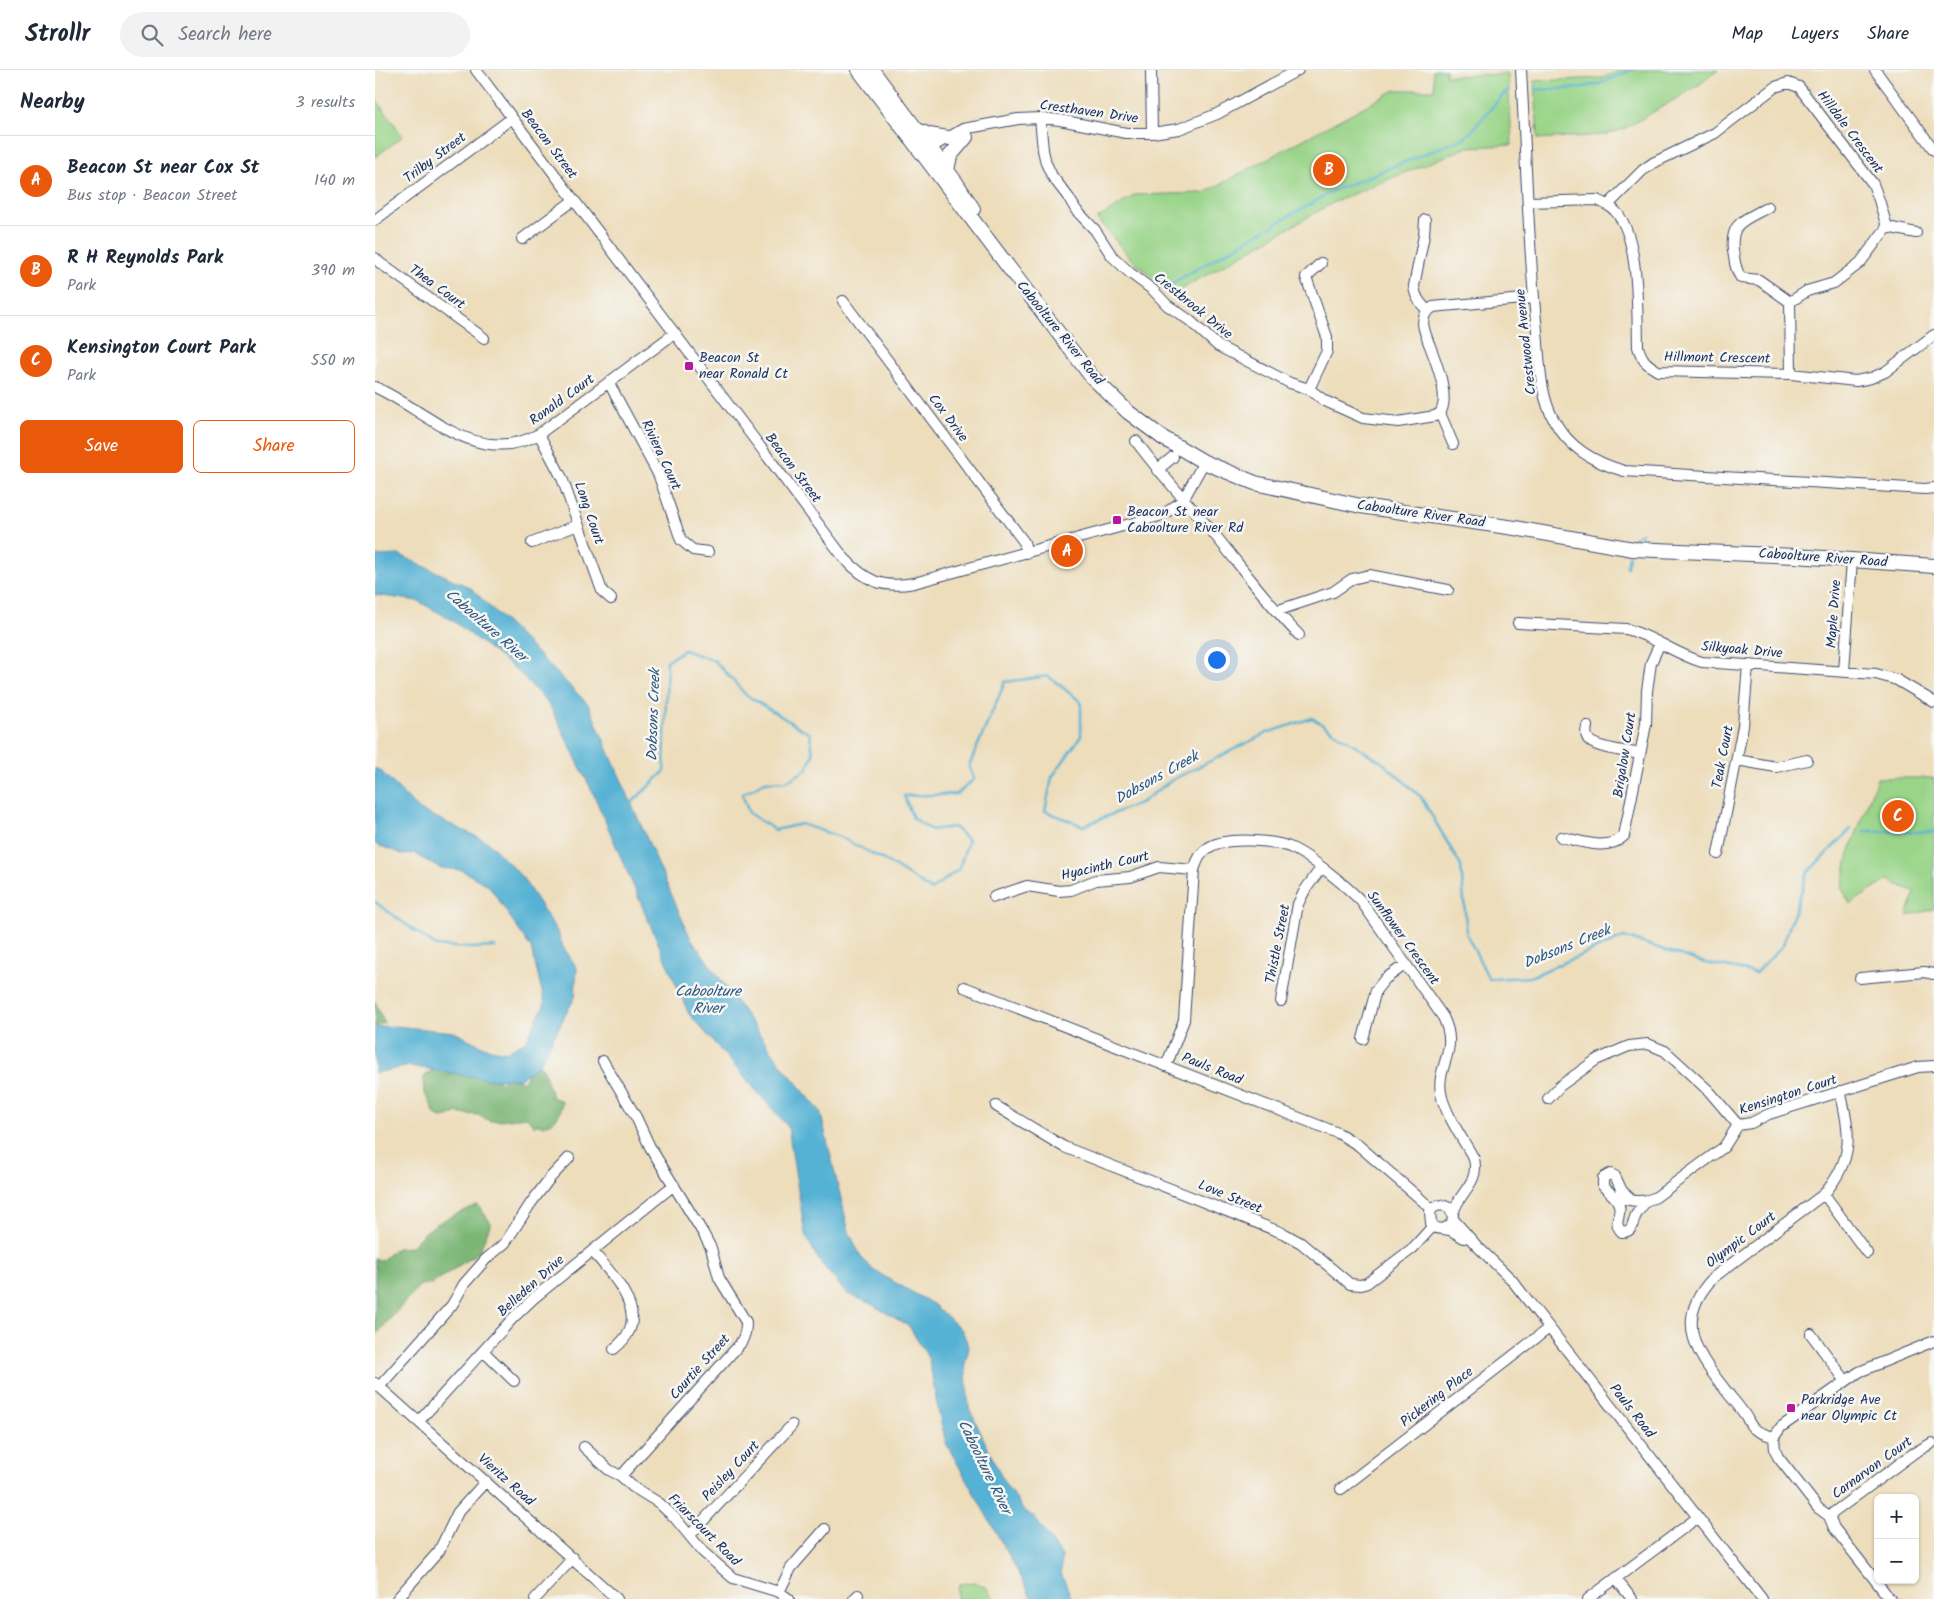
<!DOCTYPE html>
<meta charset="utf-8">
<style>
body{margin:0;font-family:Kalam,sans-serif;background:#f2f2f3;color:#1f2937}
.controls{position:absolute;right:15px;bottom:15px;display:grid;overflow:hidden;border-radius:8px;box-shadow:0 1px 4px #0004}
.controls button{width:45px;height:45px;display:grid;place-items:center;padding:0;border:0;border-bottom:1px solid #e0e1e3;background:#fff;color:#1f2937;font:25px sans-serif}
.you{position:absolute;left:841px;top:589px;width:18px;height:18px;margin:-12px;border:4px solid #fff;border-radius:50%;background:#1a73e8;box-shadow:0 0 0 8px #1a73e833}
.badge{display:grid;place-items:center;width:32px;height:32px;border-radius:50%;background:#ea580c;color:#fff;font-size:16px;font-weight:700}
.pin{position:absolute;translate:-50% -50%;border:2px solid #fff;box-shadow:0 1px 5px #0006}
.list{margin:0;padding:0;list-style:none}
h2{display:flex;justify-content:space-between;align-items:center;height:65px;margin:0;padding:0 20px;font-size:21px}
h2 small{font-size:16px;font-weight:400;color:#747a83}
.list li{display:grid;grid-template-columns:32px 1fr auto;gap:15px;align-items:center;box-sizing:border-box;height:90px;padding:0 20px;border-top:1px solid #e0e1e3}
.list b{display:block;font-size:19px;white-space:nowrap}
.list p{margin:0;font-size:16px;white-space:nowrap;color:#747a83}
.list em{font-size:16px;font-style:normal;color:#747a83}
.actions{display:flex;gap:10px;padding:15px 20px}
.actions a{flex:1;padding:11px 0;border:1px solid #ea580c;border-radius:8px;text-align:center;font-size:18px;color:#ea580c}
.actions .main{background:#ea580c;color:#fff}
.icon{flex:none;width:28px;height:28px;fill:none;stroke:currentColor;stroke-width:2;stroke-linecap:round;stroke-linejoin:round}
.map{position:relative;flex:none;width:1559px;height:1529px;overflow:hidden}
header{display:flex;align-items:center;gap:30px;box-sizing:border-box;height:70px;padding:0 25px;background:#fff;border-bottom:1px solid #e0e1e3}
header strong{font-size:24px}
nav{display:flex;gap:28px;margin-inline-start:auto;font-size:18px}
.search{width:350px;height:45px;background:#f2f2f3;display:flex;align-items:center;gap:12px;box-sizing:border-box;padding:0 18px;border-radius:28px;color:#747a83;font-size:19px}
main{display:flex}
aside{flex:1;background:#fff}
.map>svg:first-child{display:block}
.green{fill:#99d488;stroke:#5a8273}
.forest{fill:#7ab674;stroke:#4a7269}
.water{fill:#56b2d4;stroke:#387099}
.lines{fill:none;stroke-linecap:round;stroke-linejoin:round}
.stream{stroke:#56b2d4;stroke-width:2.5}
.minor-casing{stroke:#3a496c;stroke-width:12}
.major-casing{stroke:#3a496c;stroke-width:16}
.minor{stroke:#fff;stroke-width:10}
.major{stroke:#fff;stroke-width:14}
.poi-dot{fill:#b5179e;stroke:#f6f6f2;stroke-width:2}
.labels{text-anchor:middle;dominant-baseline:central;stroke-width:5;stroke-linejoin:round;paint-order:stroke}
.street-label{font-size:14px;fill:#1b2f5e;stroke:#f6f6f2}
.poi-label{font-size:14px;fill:#1b2f5e;stroke:#f6f6f2;text-anchor:start}
.water-label{font-size:15px;font-style:italic;fill:#2d5681;stroke:#f6f6f2}
</style>
<header>
<strong>Strollr</strong>
<div class="search"><svg class="icon" aria-label="search" viewBox="0 0 24 24"><circle cx="10" cy="10" r="6"/><path d="M15 15l6 6"/></svg>Search here</div>
<nav><a>Map</a><a>Layers</a><a>Share</a></nav>
</header>
<main>
<aside>
<h2>Nearby<small>3 results</small></h2>
<ul class="list">
<li><span class="badge">A</span><div><b>Beacon St near Cox St</b><p>Bus stop · Beacon Street</p></div><em>140 m</em></li>
<li><span class="badge">B</span><div><b>R H Reynolds Park</b><p>Park</p></div><em>390 m</em></li>
<li><span class="badge">C</span><div><b>Kensington Court Park</b><p>Park</p></div><em>550 m</em></li>
</ul>
<div class="actions"><a class="main">Save</a><a>Share</a></div>
</aside>
<div class="map">
<svg width="1559" height="1529" viewBox="0 0 1559 1529">
<rect width="100%" height="100%" fill="#f6f6f2"/>
<filter id="ink" filterUnits="userSpaceOnUse"><feTurbulence type="fractalNoise" baseFrequency=".02" numOctaves="2"/><feDisplacementMap in="SourceGraphic" scale="10" xChannelSelector="R" yChannelSelector="G"/><feConvolveMatrix kernelMatrix="1 2 1 2 8 2 1 2 1" color-interpolation-filters="sRGB"/></filter>
<filter id="wash" filterUnits="userSpaceOnUse"><feTurbulence type="fractalNoise" baseFrequency=".0096" numOctaves="4" result="noise"/><feDisplacementMap in="SourceGraphic" scale="20" xChannelSelector="R" yChannelSelector="G"/><feGaussianBlur stdDeviation="1.12" result="paint"/><feColorMatrix in="noise" values="0 0 0 0 0 0 0 0 0 0 0 0 0 0 0 0 0 1.4 0 .05"/><feComposite in="paint" operator="in"/></filter>
<g filter="url(#wash)">
<rect width="100%" height="100%" fill="#edddbb"/>
<path class="green" d="M1058 0H1071V6L1133 4 1137 75 1093 77 963 130 798 224 756 189 722 149 760 125 829 123 1020 20H1059Z
M1246 0H1343L1321 17 1249 59 1229 65 1163 69 1160 11 1227 8Z
M0 28 28 66 0 87Z
M1502 708H1559V839L1532 846 1540 822 1513 810 1475 834 1467 818 1474 783Z
M599 1512 612 1518 618 1529H582L584 1514Z"/>
<path class="forest" d="M0 931 9 953 0 956Z
M160 991 168 998 177 1027 187 1031C185 1047 183 1050 169 1056L163 1054 159 1056 152 1047 115 1051 103 1045 86 1044 83 1042C53 1059 62 1035 49 1024L48 1009C55 1000 59 998 70 1000L74 1004 80 1000 85 1001 88 1006 94 1003 104 1004 111 1010 113 1006 120 1007 126 1013 128 1012 129 1006 139 1005 147 1012 152 1007V994Z
M103 1135 116 1153 104 1182 57 1214 45 1215 0 1266V1188L6 1191 21 1178 36 1177C54 1154 76 1146 103 1135Z"/>
<path class="water" d="M25 485 96 518 213 634 315 867 409 998 445 1041 474 1162 486 1187 498 1200 558 1234 587 1260 594 1278 590 1293 594 1338 629 1412 649 1440 659 1447 687 1486 686 1503 697 1529H656L651 1516 571 1373 563 1340 554 1289 534 1256 494 1233 471 1223 444 1191 430 1164 413 1057 314 944 218 723 175 636 144 602 77 550 43 531 0 525V486Z
M0 698 7 702 45 740 113 772 147 807 183 863 188 877 202 898 200 927 163 996 144 1009H111L35 996 0 1003V957L20 956 79 962 111 978 131 982 151 971 170 933 156 878 114 816 86 800 64 798 39 783 30 785 0 774Z"/>
<g class="lines">
<path class="stream" d="M1161 20 1202 18 1224 14 1256 0
M895 157 958 121 1091 67 1126 27 1131 22 1134 21
M796 214 891 159
M1256 471 1266 463
M1252 497 1254 486
M254 735 289 702 292 591 309 580 340 591 371 625 435 664 438 685 431 700 412 711 390 712 367 724 374 743 400 760 426 754 465 767 513 792 556 820 584 799 593 770 579 757 556 760 538 748 529 726 582 724 599 709 594 696 630 612 673 606 706 632V666L677 707 670 741 708 756 767 732 797 710 892 663 937 648 1008 693 1046 727 1086 796 1092 865 1114 909 1155 907 1249 867 1330 893 1381 903 1408 875 1433 802 1476 759
M1489 761 1559 762
M0 832 61 876 97 878 120 877"/>
</g>
</g>
<g filter="url(#ink)">
<g class="lines">
<g class="minor-casing">
<path id="minor" d="M101 0 469 488C491 511 507 519 539 513L788 445 808 430 829 392
M776 0 777 63
M1146 0C1151 87 1153 174 1162 261 1165 291 1164 325 1180 352 1195 379 1221 393 1249 401L1550 419 1559 418
M1500 0 1559 80
M665 48 668 80 671 93 677 106 694 128 701 140 720 160 737 186 755 203 778 220 792 235 814 250 843 276 915 313 934 319 950 331 988 348 1023 352 1060 346 1065 343
M550 81 588 59 643 49 665 48 685 50 751 63H777L804 59 842 44 923 0
M1153 132 1222 130C1229 133 1236 136 1241 142 1265 168 1262 243 1263 277 1267 290 1271 294 1283 301L1416 304 1481 311 1496 308 1510 302 1559 265
M1233 135 1268 100 1278 93 1340 63 1400 17 1413 13 1424 17 1498 114 1504 130 1512 157 1485 193 1459 213 1432 221 1415 232 1416 304
M1393 137C1369 151 1355 151 1358 181 1360 192 1360 199 1366 208L1384 210 1415 232
M0 150 137 48
M1050 150 1049 165 1039 216C1040 227 1045 233 1053 241 1051 243 1049 245 1049 248 1046 255 1051 264 1053 271 1060 289 1076 327 1065 343L1078 374
M1512 157 1541 163
M147 169 199 130
M0 188 5 193 109 268
M468 231 649 472 652 483
M1053 241 1058 237 1068 236 1159 228
M234 313 284 406 306 470 318 480 333 482
M0 317C54 342 102 398 164 364L300 263
M934 319 952 281V267L931 207 946 193
M164 364 187 408 227 521 236 529
M761 371C785 404 813 433 840 465 868 499 893 534 924 565
M782 400 798 387
M157 473 203 455
M901 541 958 522 977 509 994 505 1073 520
M1143 553 1251 559C1278 566 1300 584 1327 592L1501 604 1522 610 1559 632
M1469 601 1477 490
M1212 656C1211 661 1210 667 1215 671 1224 679 1253 681 1265 684
M1362 690 1401 697 1432 690
M1186 767C1205 771 1233 782 1249 766L1271 654 1272 621 1276 593 1285 573
M1343 784 1368 656 1373 595
M619 827 652 816 684 821 696 820 721 810 755 807 784 797 819 800
M1485 908 1549 902 1559 904
M589 917 963 1063 983 1075 1057 1139
M906 931 923 834 930 820 946 798
M988 969 1001 920 1010 909 1031 894
M228 991 261 1047 275 1077 328 1163 336 1178 344 1208 371 1252C371 1261 370 1266 365 1274L246 1406
M791 996 809 950 819 800C822 791 825 783 833 778 850 766 901 770 919 779 939 789 970 815 986 831L1068 947C1085 981 1061 995 1066 1023 1069 1042 1089 1071 1099 1089 1105 1114 1083 1122 1078 1144
M1173 1029 1185 1016 1221 990 1254 976 1273 974 1290 981 1334 1021 1363 1055
M621 1036 689 1077 910 1164 926 1173 975 1214 986 1215 992 1213 1038 1178 1058 1156
M1449 1124 1492 1183
M1238 1125C1252 1131 1267 1134 1281 1127L1349 1077 1363 1055 1376 1053 1394 1044 1543 997 1559 996
M1257 1130 1247 1121 1240 1106 1235 1104 1228 1108V1116C1234 1123 1242 1126 1244 1135 1247 1146 1237 1153 1247 1162 1259 1162 1257 1152 1261 1145 1264 1140 1268 1135 1271 1131
M1078 1149 1101 1175 1136 1209 1387 1529
M1069 1159 1077 1153 1078 1144 1073 1137C1065 1134 1059 1135 1055 1142L1056 1153 1061 1158 1075 1160 1089 1168
M217 1181C233 1199 267 1235 254 1261 251 1268 245 1274 239 1279
M1436 1264 1470 1310
M108 1281 139 1311
M0 1313 242 1529
M4 1317 77 1235 89 1214 111 1189 130 1173 156 1133 175 1108 194 1088
M44 1351 138 1248 160 1227 299 1115
M1399 1367C1392 1365 1384 1363 1378 1358 1374 1354 1373 1349 1370 1345 1366 1339 1361 1333 1356 1327 1324 1287 1295 1252 1339 1207L1449 1124C1479 1089 1476 1064 1465 1021
M209 1377 234 1400 246 1406 258 1417 284 1433 300 1448 328 1482 358 1508 404 1522 414 1529
M966 1419 1174 1258
M1454 1446 1539 1383 1557 1373
M315 1465 417 1355
M1241 1509 1257 1529
M404 1522 416 1498 450 1459
M22 1529 64 1481 83 1442 111 1411
M160 1529 198 1488
M479 1529 483 1525
M1213 1529 1322 1448
M1515 1529 1459 1458 1454 1446 1443 1438 1403 1387 1400 1380 1399 1367 1406 1357 1484 1302 1559 1271"/>
</g>
<g class="major-casing">
<path id="major" d="M484 0 716 306 753 342 788 368 829 392 880 413 986 436 1140 458 1258 479 1421 486 1559 496
M497 0 582 114 598 139
M542 60 554 65 573 68
M572 100 575 86 591 67"/>
</g>
<use href="#minor" class="minor"/>
<use href="#major" class="major"/>
</g>
</g>
<g class="poi-dot">
<rect x="309" y="291" width="10" height="10" rx="2.5"/>
<rect x="737" y="445" width="10" height="10" rx="2.5"/>
<rect x="1411" y="1333" width="10" height="10" rx="2.5"/>
</g>
<g class="labels">
<g class="street-label">
<text transform="translate(714 42) rotate(8)">Cresthaven Drive</text>
<text transform="translate(1475 62) rotate(53)">Hilldale Crescent</text>
<text transform="translate(174 74) rotate(53)">Beacon Street</text>
<text transform="translate(60 88) rotate(-37)">Trilby Street</text>
<text transform="translate(62 217) rotate(36)">Thea Court</text>
<text transform="translate(818 236) rotate(39)">Crestbrook Drive</text>
<text transform="translate(685 263) rotate(51)">Caboolture River Road</text>
<text transform="translate(1151 272) rotate(-96)">Crestwood Avenue</text>
<text transform="translate(1342 288) rotate(1)">Hillmont Crescent</text>
<text transform="translate(187 330) rotate(-36)">Ronald Court</text>
<text transform="translate(573 348) rotate(53)">Cox Drive</text>
<text transform="translate(286 385) rotate(65)">Riviera Court</text>
<text transform="translate(418 398) rotate(53)">Beacon Street</text>
<text transform="translate(214 443) rotate(71)">Long Court</text>
<text transform="translate(1046 444) rotate(8)">Caboolture River Road</text>
<text transform="translate(1448 488) rotate(4)">Caboolture River Road</text>
<text transform="translate(1459 544) rotate(-86)">Maple Drive</text>
<text transform="translate(1367 580) rotate(5)">Silkyoak Drive</text>
<text transform="translate(1250 685) rotate(-81)">Brigalow Court</text>
<text transform="translate(1348 687) rotate(-79)">Teak Court</text>
<text transform="translate(730 796) rotate(-13)">Hyacinth Court</text>
<text transform="translate(1028 868) rotate(54)">Sunflower Crescent</text>
<text transform="translate(903 874) rotate(-79)">Thistle Street</text>
<text transform="translate(837 999) rotate(22)">Pauls Road</text>
<text transform="translate(1413 1025) rotate(-18)">Kensington Court</text>
<text transform="translate(855 1127) rotate(22)">Love Street</text>
<text transform="translate(1366 1170) rotate(-37)">Olympic Court</text>
<text transform="translate(156 1216) rotate(-42)">Belleden Drive</text>
<text transform="translate(325 1297) rotate(-48)">Courtie Street</text>
<text transform="translate(1062 1327) rotate(-38)">Pickering Place</text>
<text transform="translate(1257 1341) rotate(52)">Pauls Road</text>
<text transform="translate(1497 1398) rotate(-36)">Carnarvon Court</text>
<text transform="translate(356 1401) rotate(-47)">Peisley Court</text>
<text transform="translate(131 1410) rotate(42)">Vieritz Road</text>
<text transform="translate(329 1460) rotate(45)">Friarscourt Road</text>
</g>
<g class="poi-label">
<text x="324" y="288">Beacon St<tspan x="324" dy="16">near Ronald Ct</tspan></text>
<text x="752" y="442">Beacon St near<tspan x="752" dy="16">Caboolture River Rd</tspan></text>
<text x="1426" y="1330">Parkridge Ave<tspan x="1426" dy="16">near Olympic Ct</tspan></text>
</g>
<g class="water-label">
<text transform="translate(111 556) rotate(41)">Caboolture River</text>
<text transform="translate(279 645) rotate(-88)">Dobsons Creek</text>
<text transform="translate(782 708) rotate(-29)">Dobsons Creek</text>
<text transform="translate(1192 877) rotate(-22)">Dobsons Creek</text>
<text x="333" y="922">Caboolture<tspan x="333" dy="17">River</tspan></text>
<text transform="translate(609 1397) rotate(64)">Caboolture River</text>
</g>
</g>
</svg>
<div class="controls">
<button>+</button>
<button>−</button>
</div>
<div class="you"></div>
<div class="pin badge" style="left:692px;top:481px">A</div>
<div class="pin badge" style="left:954px;top:100px">B</div>
<div class="pin badge" style="left:1523px;top:746px">C</div>
</div>
</main>
